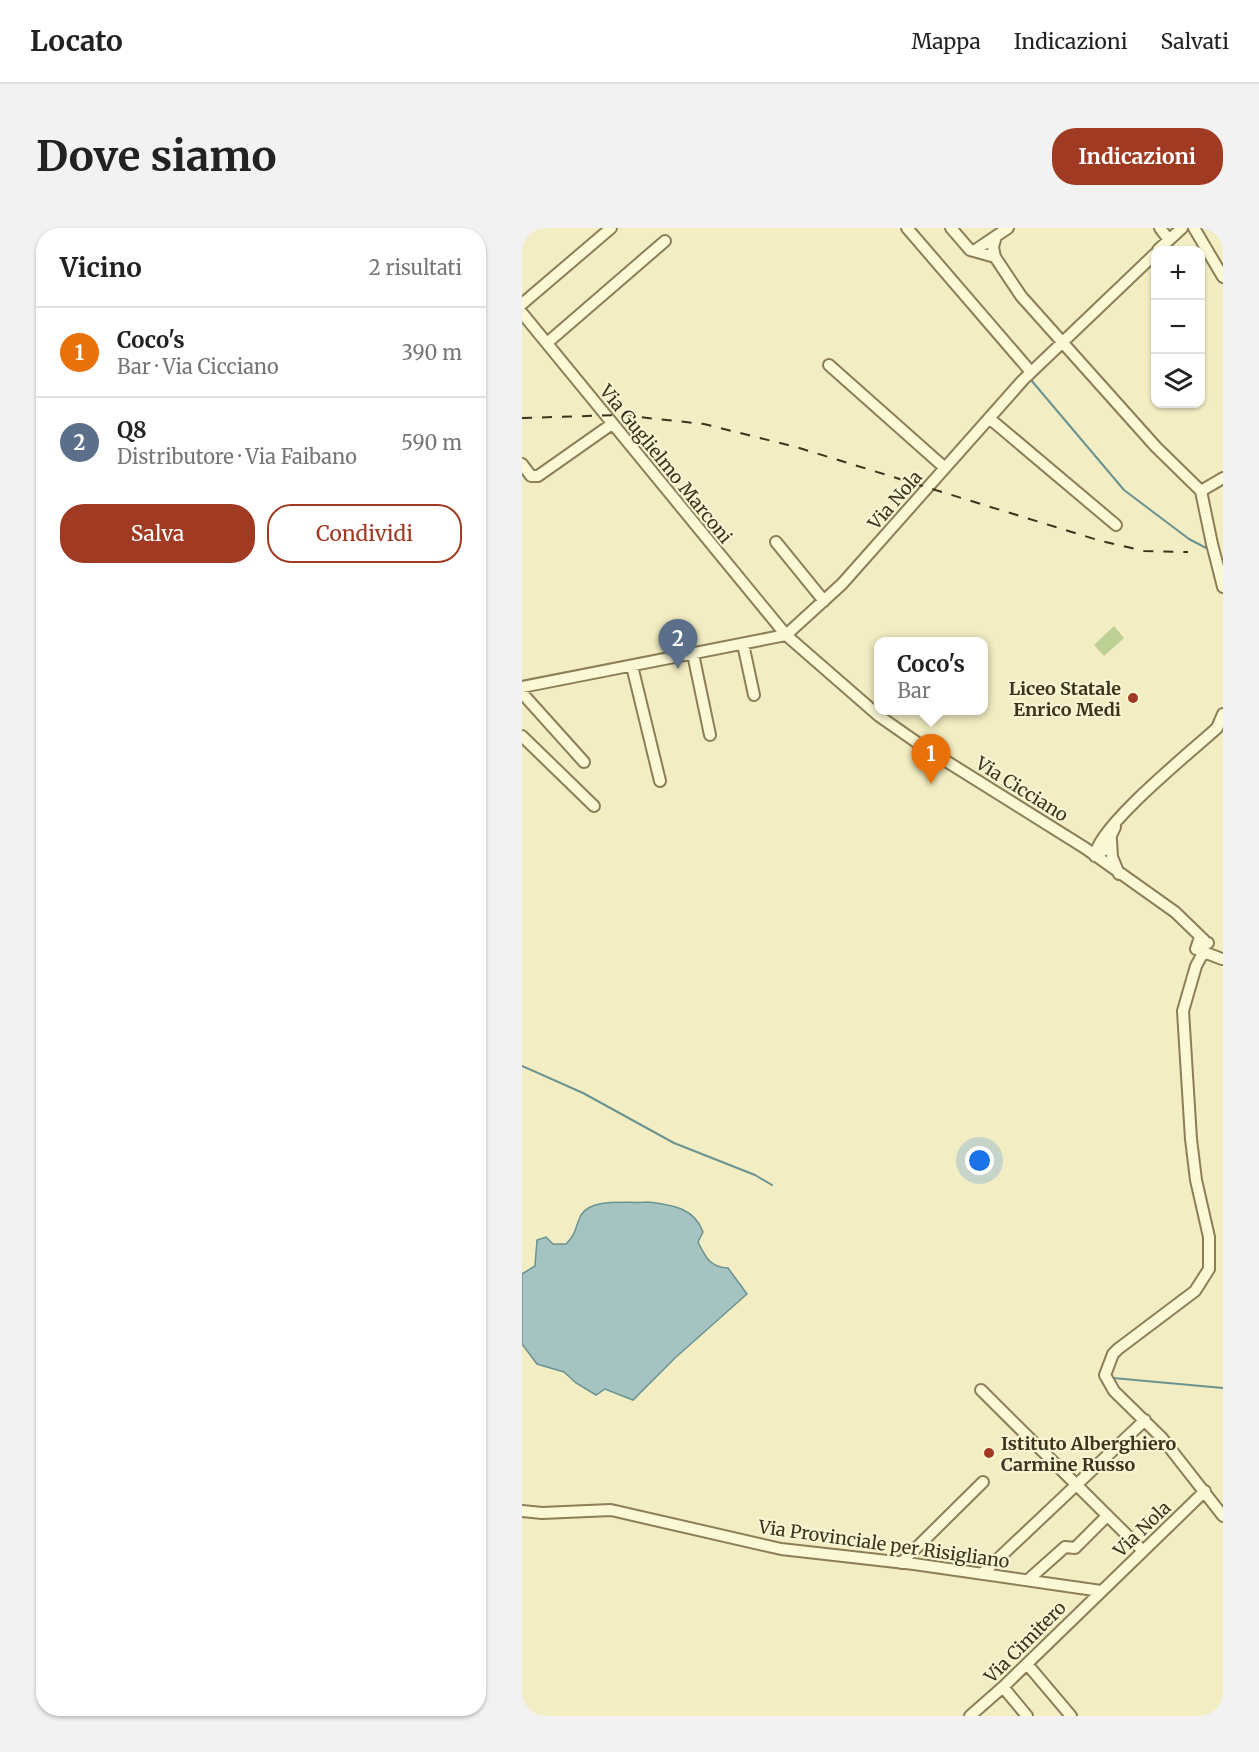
<!DOCTYPE html>
<html lang="it">
<meta charset="utf-8">
<style>
body{margin:0;font-family:Merriweather,serif;background:#f2f2f2;color:#222}
.controls{position:absolute;right:18px;top:18px;display:grid;overflow:hidden;border-radius:12px;box-shadow:0 2px 4px #0004}
.controls button{width:54px;height:54px;display:grid;place-items:center;padding:0;border:0;border-bottom:2px solid #e0e0e0;background:#fff;color:#222;font:30px sans-serif}
.you{position:absolute;left:458px;top:933px;width:21px;height:21px;margin:-15px;border:4px solid #fff;border-radius:50%;background:#1a73e8;box-shadow:0 0 0 9px #1a73e833}
.badge{display:grid;place-items:center;width:39px;height:39px;border-radius:50%;background:#a13a22;color:#fff;font-size:20px;font-weight:700}
.pin{position:absolute;translate:-50% -50px;filter:drop-shadow(0 2px 3px #0008)}
.pin::after{content:'';position:absolute;top:32px;width:21px;height:18px;background:inherit;clip-path:polygon(0 0,100% 0,50% 100%)}
.popup{position:absolute;left:352px;top:409px;width:114px;height:78px;box-sizing:border-box;display:grid;place-content:center;border-radius:12px;background:#fff;filter:drop-shadow(0 2px 4px #0005);font-size:20px;white-space:nowrap;color:#767676}
.popup b{font-size:22px;color:#222}
.popup::after{content:'';position:absolute;left:50%;top:100%;margin-left:-12px;border:12px solid transparent;border-top-color:#fff}
.list{margin:0;padding:0;list-style:none}
h2{display:flex;justify-content:space-between;align-items:center;height:78px;margin:0;padding:0 24px;font-size:26px}
h2 small{font-size:20px;font-weight:400;color:#767676}
.list li{display:grid;grid-template-columns:39px 1fr auto;gap:18px;align-items:center;box-sizing:border-box;height:90px;padding:0 24px;border-top:2px solid #e0e0e0}
.list b{display:block;font-size:22px;white-space:nowrap}
.list p{margin:0;font-size:20px;white-space:nowrap;color:#767676}
.list em{font-size:20px;font-style:normal;color:#767676}
.actions{display:flex;gap:12px;padding:18px 24px}
.actions a{flex:1;padding:14px 0;border:2px solid #a13a22;border-radius:24px;text-align:center;font-size:21px;color:#a13a22}
.actions .main{background:#a13a22;color:#fff}
.icon{flex:none;width:33px;height:33px;fill:none;stroke:currentColor;stroke-width:2;stroke-linecap:round;stroke-linejoin:round}
.map{position:relative;flex:none;width:701px;height:1488px;overflow:hidden;border-radius:24px}
header{display:flex;align-items:center;gap:36px;box-sizing:border-box;height:84px;padding:0 30px;background:#fff;border-bottom:2px solid #e0e0e0}
header strong{font-size:28px}
nav{display:flex;gap:33px;margin-inline-start:auto;font-size:21px}
.intro{display:flex;align-items:center;justify-content:space-between;box-sizing:border-box;height:144px;padding:0 36px}
h1{margin:0;font-size:42px}
.button{padding:15px 27px;border-radius:24px;background:#a13a22;color:#fff;font-size:21px;font-weight:700}
main{display:flex;gap:36px;padding:0 36px}
aside{flex:1;background:#fff;border-radius:24px;box-shadow:0 2px 4px #0004}
.map>svg:first-child{display:block}
.green{fill:#bed195}
.water{fill:#a5c4c1;stroke:#6a9391;stroke-width:1.5}
.lines{fill:none;stroke-linecap:round;stroke-linejoin:round}
.stream{stroke:#6a9391;stroke-width:2}
.minor-casing{stroke:#8d7e57;stroke-width:14}
.minor{stroke:#fbf8d6;stroke-width:10}
.rail{stroke:#3c321d;stroke-width:2;stroke-dasharray:10 10;stroke-linecap:butt}
.minor-bridge-casing{stroke:#8d7e57;stroke-width:14;stroke-linecap:butt}
.minor-bridge{stroke:#fbf8d6;stroke-width:10}
.poi-dot{fill:#a13a22;stroke:#f8f5d2;stroke-width:2}
.labels{text-anchor:middle;dominant-baseline:central;stroke-width:4.5;stroke-linejoin:round;paint-order:stroke}
.street-label{font-size:18px;fill:#3c321d;stroke:#f8f5d2}
.poi-label{font-size:18px;font-weight:bold;fill:#3c321d;stroke:#f8f5d2;text-anchor:end}
</style>
<header>
<strong>Locato</strong>
<nav><a>Mappa</a><a>Indicazioni</a><a>Salvati</a></nav>
</header>
<div class="intro"><h1>Dove siamo</h1><a class="button">Indicazioni</a></div>
<main>
<aside>
<h2>Vicino<small>2 risultati</small></h2>
<ul class="list">
<li><span class="badge" style="background:#e8710a">1</span><div><b>Coco's</b><p>Bar · Via Cicciano</p></div><em>390 m</em></li>
<li><span class="badge" style="background:#5c6f8a">2</span><div><b>Q8</b><p>Distributore · Via Faibano</p></div><em>590 m</em></li>
</ul>
<div class="actions"><a class="main">Salva</a><a>Condividi</a></div>
</aside>
<div class="map">
<svg width="701" height="1488" viewBox="0 0 701 1488">
<rect width="100%" height="100%" fill="#f2edc2"/>
<path class="green" d="M592 398 602 410 582 428 572 417Z"/>
<path class="water" d="M126 974C149 977 172 979 181 1004L176 1014C184 1030 188 1039 206 1040L225 1066 153 1130 111 1172 83 1161 74 1167 54 1155 42 1144 15 1136 0 1116V1046L13 1038 15 1012 24 1009 31 1016H44C55 1005 53 999 59 987 70 969 107 976 126 974Z"/>
<g class="lines">
<path class="stream" d="M509 152 602 262 667 311 688 322
M0 838 61 865 152 915 233 947 250 957
M591 1150 701 1160"/>
<g class="minor-casing">
<path id="minor" d="M385 0 509 144
M429 0 448 22 473 29
M638 0 647 12
M672 0 701 49
M474 8 471 19 473 29 499 68 634 219 679 263
M636 22 660 0
M452 23 486 0
M0 76 89 0
M0 85 264 407 357 488 400 518 563 620 653 684 682 712
M25 115 143 13
M307 137 423 240
M467 190 594 297
M0 236 9 248H16L90 196
M679 263 690 316
M679 263 701 250
M254 314 302 373
M695 335 701 359
M264 407 320 356 501 152 634 25
M221 416 232 467
M171 426 188 507
M110 438 138 553
M0 459 264 407
M0 465 62 534
M0 508 72 578
M589 612 590 629 597 646
M573 628C574 600 671 522 695 500L701 486
M573 628 582 622 593 599
M686 715 677 712 674 721 700 731
M681 725 674 738 661 783 669 911 674 952 687 1009V1041L673 1063 596 1121 591 1126 583 1147 592 1163 640 1210 701 1288
M459 1162 620 1322
M0 1283 20 1285 89 1282 259 1321 392 1336 579 1363
M379 1335 461 1254
M460 1346 623 1192
M506 1352 543 1319 553 1320 585 1288
M505 1436 549 1488
M481 1459 505 1488
M448 1488 481 1459 683 1263"/>
</g>
<use href="#minor" class="minor"/>
<path class="rail" d="M0 190 98 187 182 196 274 219 579 313 622 323 666 324"/>
<g class="minor-bridge-casing">
<path id="minor-bridge" d="M690 316 695 335"/>
</g>
<use href="#minor-bridge" class="minor-bridge"/>
</g>
<g class="poi-dot">
<circle cx="611" cy="470" r="6"/>
<circle cx="467" cy="1225" r="6"/>
</g>
<g class="labels">
<g class="street-label">
<text transform="translate(144 236) rotate(51)">Via Guglielmo Marconi</text>
<text transform="translate(373 272) rotate(-49)">Via Nola</text>
<text transform="translate(500 561) rotate(32)">Via Cicciano</text>
<text transform="translate(620 1301) rotate(-44)">Via Nola</text>
<text transform="translate(362 1316) rotate(8)">Via Provinciale per Risigliano</text>
<text transform="translate(503 1414) rotate(-45)">Via Cimitero</text>
</g>
<g class="poi-label">
<text x="599" y="460">Liceo Statale<tspan x="599" dy="21">Enrico Medi</tspan></text>
<text x="479" y="1215" text-anchor="start">Istituto Alberghiero<tspan x="479" dy="21">Carmine Russo</tspan></text>
</g>
</g>
</svg>
<div class="controls">
<button>+</button>
<button>−</button>
<button><svg class="icon" aria-label="layers" viewBox="0 0 24 24"><path d="M12 4l9 5-9 5-9-5zM3 14l9 5 9-5"/></svg></button>
</div>
<div class="you"></div>
<div class="pin badge" style="left:409px;top:556px;background:#e8710a">1</div>
<div class="popup"><b>Coco's</b>Bar</div>
<div class="pin badge" style="left:156px;top:441px;background:#5c6f8a">2</div>
</div>
</main>
